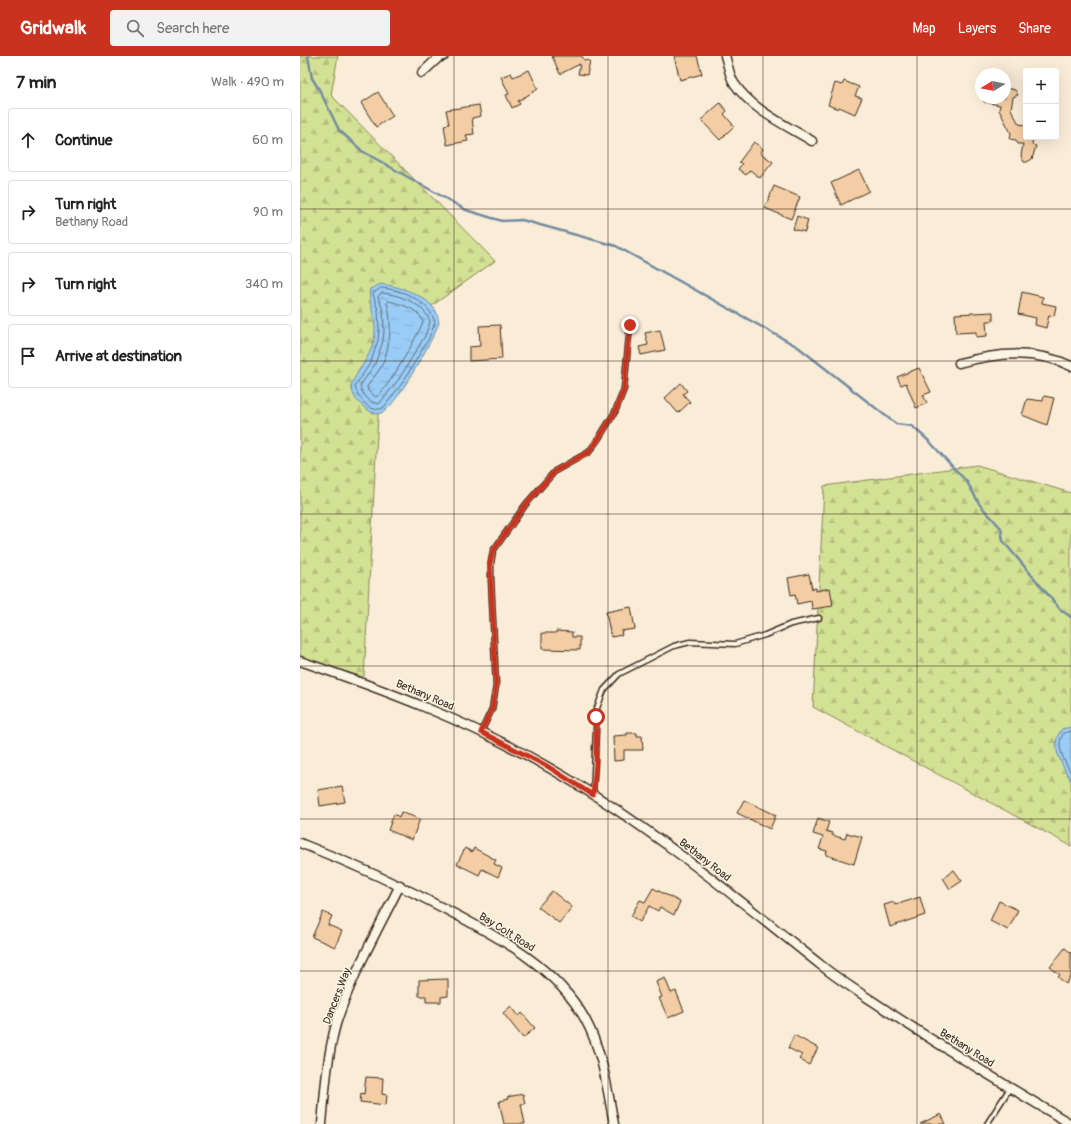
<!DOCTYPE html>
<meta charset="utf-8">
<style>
body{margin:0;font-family:Pangolin,sans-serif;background:#f2f2f2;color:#222}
.controls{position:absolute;right:12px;top:12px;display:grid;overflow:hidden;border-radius:4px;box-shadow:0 4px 16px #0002}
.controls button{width:36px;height:36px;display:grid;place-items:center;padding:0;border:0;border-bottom:1px solid #e0e0e0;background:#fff;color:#222;font:20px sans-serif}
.compass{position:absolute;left:675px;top:12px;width:36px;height:36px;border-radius:50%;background:#fff;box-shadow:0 4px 16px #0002;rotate:260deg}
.stop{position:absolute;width:12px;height:12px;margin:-9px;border:3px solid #c8321e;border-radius:50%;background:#fff}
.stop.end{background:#c8321e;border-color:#fff;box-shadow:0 1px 4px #0008}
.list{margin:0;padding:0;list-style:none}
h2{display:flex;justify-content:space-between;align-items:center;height:52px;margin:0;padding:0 16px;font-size:17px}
h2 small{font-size:13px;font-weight:400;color:#767676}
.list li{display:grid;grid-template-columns:26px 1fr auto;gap:12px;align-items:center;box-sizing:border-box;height:64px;margin:0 8px 8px;padding:0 8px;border:1px solid #e0e0e0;border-radius:4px}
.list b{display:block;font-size:15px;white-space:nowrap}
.list p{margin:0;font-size:13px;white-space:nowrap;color:#767676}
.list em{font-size:13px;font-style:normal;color:#767676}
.icon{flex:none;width:22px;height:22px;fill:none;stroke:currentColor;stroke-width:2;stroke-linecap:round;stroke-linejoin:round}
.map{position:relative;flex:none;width:771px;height:1068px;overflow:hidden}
header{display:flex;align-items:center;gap:24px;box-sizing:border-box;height:56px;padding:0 20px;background:#c8321e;color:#fff}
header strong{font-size:19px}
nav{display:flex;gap:22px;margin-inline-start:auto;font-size:14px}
.search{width:280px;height:36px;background:#f2f2f2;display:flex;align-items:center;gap:10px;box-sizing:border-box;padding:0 14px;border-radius:4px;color:#767676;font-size:15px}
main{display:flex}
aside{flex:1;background:#fff}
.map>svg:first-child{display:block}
.forest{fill:url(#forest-firs);stroke:#878659}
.water{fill:url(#water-ripples);stroke:#738ba0}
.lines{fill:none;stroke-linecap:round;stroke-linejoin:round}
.shore{stroke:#616b74;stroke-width:1}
.stream{stroke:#738ba0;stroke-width:2.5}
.building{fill:#f3cda3;stroke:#3b2a1e}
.lane-casing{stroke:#3b2a1e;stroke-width:7}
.street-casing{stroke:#3b2a1e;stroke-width:11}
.lane{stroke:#fcf5e5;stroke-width:4}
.street{stroke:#fcf5e5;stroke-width:8}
.route{stroke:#c8321e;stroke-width:5}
.grid{fill:none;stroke:#3b2a1e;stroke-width:1;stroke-opacity:0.55}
.labels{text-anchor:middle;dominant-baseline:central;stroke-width:3;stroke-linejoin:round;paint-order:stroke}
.street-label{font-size:11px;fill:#3b2a1e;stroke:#fcf5e5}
</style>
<header>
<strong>Gridwalk</strong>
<div class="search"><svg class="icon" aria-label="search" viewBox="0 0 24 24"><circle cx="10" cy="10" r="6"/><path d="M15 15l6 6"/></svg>Search here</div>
<nav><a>Map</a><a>Layers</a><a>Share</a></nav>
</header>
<main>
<aside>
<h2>7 min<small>Walk · 490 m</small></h2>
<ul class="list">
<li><svg class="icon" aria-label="ahead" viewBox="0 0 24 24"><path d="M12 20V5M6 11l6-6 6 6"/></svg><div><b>Continue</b></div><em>60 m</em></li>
<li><svg class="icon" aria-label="right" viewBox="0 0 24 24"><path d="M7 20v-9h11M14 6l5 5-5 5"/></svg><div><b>Turn right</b><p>Bethany Road</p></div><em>90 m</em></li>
<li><svg class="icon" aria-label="right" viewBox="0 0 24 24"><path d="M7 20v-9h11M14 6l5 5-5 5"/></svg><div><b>Turn right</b></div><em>340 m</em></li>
<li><svg class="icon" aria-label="arrive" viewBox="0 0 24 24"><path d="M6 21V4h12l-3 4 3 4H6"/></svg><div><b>Arrive at destination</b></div></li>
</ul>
</aside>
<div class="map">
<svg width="771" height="1068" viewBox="0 0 771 1068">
<defs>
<pattern id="forest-firs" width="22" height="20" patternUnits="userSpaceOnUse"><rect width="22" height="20" fill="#d3e194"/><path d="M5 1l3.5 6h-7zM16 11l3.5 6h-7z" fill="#b6c17f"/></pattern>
<pattern id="water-ripples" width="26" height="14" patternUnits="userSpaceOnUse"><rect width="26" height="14" fill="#99ccf6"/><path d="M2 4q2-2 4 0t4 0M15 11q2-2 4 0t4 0" fill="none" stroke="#85afd2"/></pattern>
</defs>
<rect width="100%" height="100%" fill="#faedd8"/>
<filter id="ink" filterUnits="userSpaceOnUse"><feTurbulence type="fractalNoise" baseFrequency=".025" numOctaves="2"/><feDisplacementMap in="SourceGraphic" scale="8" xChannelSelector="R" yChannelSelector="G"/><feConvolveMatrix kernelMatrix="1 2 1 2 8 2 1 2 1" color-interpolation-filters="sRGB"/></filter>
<g filter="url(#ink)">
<path class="forest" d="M0 0H38L31 39 195 205 82 285 64 621 0 603Z
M677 409 771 437V790L513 651 524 430Z"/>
<path class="water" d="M81 228C97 230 121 237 132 250 137 254 138 261 139 267 134 281 94 355 81 357 75 359 69 355 64 351 56 345 53 340 51 329 60 310 74 297 75 276 76 263 67 242 70 233Z
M771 671V725C763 709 748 690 762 673Z"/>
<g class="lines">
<path class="shore" d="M81 232C102 233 130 245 135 267L129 282 103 326 84 351C71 360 57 341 55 330L71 306 78 284 79 274 78 254 73 238Z
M82 237C99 238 126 249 130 266L125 280 99 323 79 348C70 347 62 339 60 330L75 308 83 285 84 274 83 254 78 241Z
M89 245C100 248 120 253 123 266 118 279 87 335 76 341L68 335 67 331C71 324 77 318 81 311 90 292 93 267 87 247Z
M771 675 764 677C754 688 765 706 771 717"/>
<path class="stream" d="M8 0 12 22 20 35 39 74 62 95 166 154 202 165 222 164 316 190 498 291 596 368 612 370 630 386 651 409 667 426 680 449 701 472 703 485 760 553 771 561"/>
</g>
<path class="building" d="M252 0H282L284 4 290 5 287 19 278 18 280 8 260 18Z
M374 0H397L402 18 380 24Z
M229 14 238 33 218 45 220 48 212 52 206 39 209 38 201 21 211 17 213 21Z
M544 25 559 31 555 40 562 42 555 58 539 51 538 53 528 49 535 27 542 29Z
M705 32 715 34 718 39 713 41 711 53 719 68 726 69V81H733L732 89 736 90 732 103 727 106H724L721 100 723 88H718L716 84 710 83 711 77 699 54 700 49 684 46V42H705Z
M78 36 93 60 76 71 61 47Z
M420 47 427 55 424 58 434 70 420 84 401 64Z
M179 49 181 60 172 62 174 78 166 79 168 85 147 89 144 69 149 68 146 54Z
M454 86 463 93 460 97 473 106 460 122 450 114 446 119 438 113 442 108 439 106Z
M559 114 569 135 541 149 531 127Z
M474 130 500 141 491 163 465 152Z
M497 160 508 164 505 176 493 173Z
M722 236 743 241 742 247 756 250 754 260 749 259 746 272 735 269 736 262 718 258Z
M693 256V265H686L687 280 676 281V276L656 277 655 258Z
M200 269 202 303 169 305V291L180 290 179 270Z
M360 274 365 294 341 299 339 291 348 289 345 277Z
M619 312 631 336 623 339 627 347 616 352 606 327 601 329 597 321Z
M381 327 387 335 383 338 390 346 378 357 365 342Z
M744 340 754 342 747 369 722 359 727 343 743 345Z
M509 518 512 533 516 532V535L530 532 533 550 512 553 511 545 497 548 495 538 491 539 488 522Z
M331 551 335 573 321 575 322 579 311 581 306 556Z
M256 575 272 576V581H280V594L242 593V577H256Z
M327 677H337V680H342L343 694H324V704L314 705 313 680 327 679Z
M42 730 45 746 20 750 18 734Z
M444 744 476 759 470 773 437 757Z
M101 756 120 763 112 784 88 774 94 758 99 761Z
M518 762 529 766 526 775 532 777V779L545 783 547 777 562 781 554 808 526 799 527 795 519 793 523 781 513 778Z
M165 792 172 796 174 792 196 804 194 808 202 812 198 821 182 813 179 819 157 808Z
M654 814 662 825 650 833 643 822Z
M353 832 380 846 374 859 360 851 358 855 349 850 340 866 331 860 340 844 345 846Z
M252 835 272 851 259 867 238 851Z
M620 841 625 859 590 871 584 849 594 846 595 849Z
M699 845 718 854 708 874 690 865Z
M23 856 32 860 28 869 42 875 35 891 12 881Z
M765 892 771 897V921L766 928 758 921 760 919 750 911Z
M365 922 371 937 376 935 384 955 368 962 359 942 362 941 356 926Z
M148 923V940L141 941V946H126V940H119V924Z
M211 950 219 960 222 957 235 972 223 982 203 957Z
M494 979 518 992 509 1009 499 1003 502 999 488 992Z
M66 1021 83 1022 82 1038 87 1039 86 1049 60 1046 61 1037 64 1038Z
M223 1038 225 1048H221L225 1068H204L199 1045 208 1043 207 1041Z
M641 1058 646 1068H620Z"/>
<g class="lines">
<g class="lane-casing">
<path id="lane" d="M181 676 192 653 196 630 191 522V507L193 495 226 448 255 415 289 396 299 382 315 356 324 333 330 269
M293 738 297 652 304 634 319 618 374 590 390 586 435 588 465 579 491 568 519 562
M687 1068 710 1032"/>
</g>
<g class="street-casing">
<path id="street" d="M425 0C428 8 429 19 434 27 452 54 484 68 512 85
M122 17 138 2 144 0
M659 307C697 297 734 293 771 310
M0 605C85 634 168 665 246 710 345 766 433 839 522 910 543 927 567 941 589 956 648 995 710 1032 771 1068
M0 787C51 807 100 829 149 855 200 882 256 911 285 963 303 996 307 1032 314 1068
M22 1068C25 1035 27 1001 36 968 51 920 78 874 100 829"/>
</g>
<use href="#lane" class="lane"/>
<use href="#street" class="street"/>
</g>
</g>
<g class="lines" filter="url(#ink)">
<path class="route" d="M296 661V706L293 739 247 710 181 676 192 653 196 630 190 507 193 495 226 448 255 415 289 396 299 382 315 356 324 333 330 269"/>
</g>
<path class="grid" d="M154 0V1068M308 0V1068M463 0V1068M617 0V1068M0 153H771M0 305H771M0 458H771M0 610H771M0 763H771M0 915H771"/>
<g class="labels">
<g class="street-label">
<text transform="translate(125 639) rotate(23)">Bethany Road</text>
<text transform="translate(405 804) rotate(38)">Bethany Road</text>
<text transform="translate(207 876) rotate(32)">Bay Colt Road</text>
<text transform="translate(37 940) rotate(-69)">Dancers Way</text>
<text transform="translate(667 992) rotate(32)">Bethany Road</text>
</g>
</g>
</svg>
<div class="controls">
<button>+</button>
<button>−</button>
</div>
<svg class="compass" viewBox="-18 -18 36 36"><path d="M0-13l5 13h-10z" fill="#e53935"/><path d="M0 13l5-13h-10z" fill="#767676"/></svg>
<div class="stop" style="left:296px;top:661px"></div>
<div class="stop end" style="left:330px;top:269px"></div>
</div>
</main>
